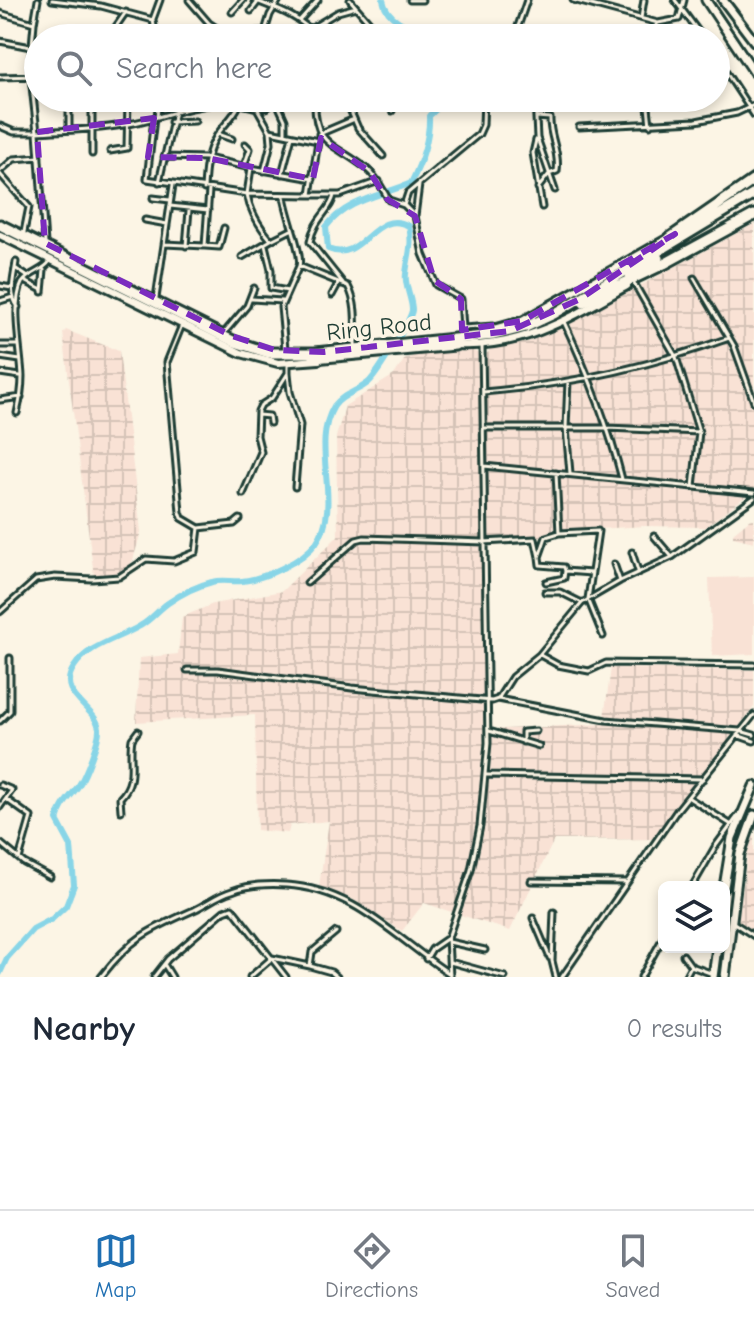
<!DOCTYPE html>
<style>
body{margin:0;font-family:"Comic Neue",sans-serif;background:#f2f2f3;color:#1f2937}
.controls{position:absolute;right:24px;bottom:24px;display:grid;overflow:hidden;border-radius:12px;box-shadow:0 4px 12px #0003}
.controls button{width:72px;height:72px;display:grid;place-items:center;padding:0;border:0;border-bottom:2px solid #e0e1e3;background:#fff;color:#1f2937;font:40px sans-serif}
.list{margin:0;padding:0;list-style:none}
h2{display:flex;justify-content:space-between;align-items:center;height:104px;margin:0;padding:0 32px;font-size:34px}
h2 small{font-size:26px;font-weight:400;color:#747a83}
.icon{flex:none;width:44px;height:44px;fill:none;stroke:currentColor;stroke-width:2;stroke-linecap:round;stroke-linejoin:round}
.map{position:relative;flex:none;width:754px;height:977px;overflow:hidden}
.search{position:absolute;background:#fff;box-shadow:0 4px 12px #0003;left:24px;right:24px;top:24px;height:88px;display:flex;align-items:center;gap:20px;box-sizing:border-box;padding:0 28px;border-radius:44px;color:#747a83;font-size:30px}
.sheet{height:232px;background:#fff}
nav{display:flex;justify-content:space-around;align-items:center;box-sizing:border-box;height:112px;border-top:2px solid #e0e1e3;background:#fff;font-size:22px;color:#747a83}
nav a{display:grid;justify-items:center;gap:4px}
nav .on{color:#1f6fb2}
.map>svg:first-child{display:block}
.built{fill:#f9e2d5}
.industrial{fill:url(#industrial-grid)}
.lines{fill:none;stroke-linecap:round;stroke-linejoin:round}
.river{stroke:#88d5e7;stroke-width:6}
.street-casing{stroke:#1f3d34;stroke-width:9}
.secondary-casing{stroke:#1f3d34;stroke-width:12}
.primary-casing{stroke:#1f3d34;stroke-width:13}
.highway-casing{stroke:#1f3d34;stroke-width:15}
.street{stroke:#fcf5e5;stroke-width:3}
.secondary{stroke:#fcf5e5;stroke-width:6}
.primary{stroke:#fcf5e5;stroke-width:7}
.highway{stroke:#fcf5e5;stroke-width:9}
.tram{stroke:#1f3d34;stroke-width:2}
.marked{fill:none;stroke:#7b2cbf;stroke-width:6;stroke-dasharray:16 10;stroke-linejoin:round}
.labels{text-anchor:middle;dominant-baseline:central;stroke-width:7;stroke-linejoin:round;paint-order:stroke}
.street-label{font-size:24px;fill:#1f3d34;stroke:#fcf5e5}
</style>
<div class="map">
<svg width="754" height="977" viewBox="0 0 754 977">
<defs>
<pattern id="industrial-grid" width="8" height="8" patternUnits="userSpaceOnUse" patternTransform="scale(2)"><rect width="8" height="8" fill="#f9e2d5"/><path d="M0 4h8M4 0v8" fill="none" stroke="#d5c3b7"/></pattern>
</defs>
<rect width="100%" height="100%" fill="#fcf5e5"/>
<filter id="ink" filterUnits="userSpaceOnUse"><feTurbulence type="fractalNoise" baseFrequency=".0125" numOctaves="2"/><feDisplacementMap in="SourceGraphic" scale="16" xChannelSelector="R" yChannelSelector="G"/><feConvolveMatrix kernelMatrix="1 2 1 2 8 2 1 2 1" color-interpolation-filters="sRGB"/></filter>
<g filter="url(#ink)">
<path class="built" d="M754 577V654L712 656 709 578Z"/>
<path class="industrial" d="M754 224V490L705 527 645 526 565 531 540 537H481L484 730 603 724 611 668 754 670V707L653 839 554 840 510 931 424 903 402 931 352 899 319 886 329 821 290 825 288 833 257 830 255 715 136 722 139 658 178 654 182 617 213 604 282 591 338 536 336 437 345 406 394 375 404 360 416 355 472 350 477 353H488L490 349 527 342 562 328Z
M66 330 119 351 141 532 133 560 125 573 94 576 63 333Z
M754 519V542L733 537V533L749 520Z
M754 835V933L738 923 748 852Z"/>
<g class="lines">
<path class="river" d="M383 0C387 24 419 30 439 38
M0 973 7 958 33 929 52 919 66 906 74 885 71 846 57 820C61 804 70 798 79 785 85 776 100 739 99 728 95 706 55 695 74 667 88 645 118 639 140 626 151 620 158 610 168 603 181 594 196 586 212 582 222 579 232 582 242 581 264 579 303 561 316 543 344 503 309 447 334 406 342 394 359 391 369 382 378 373 411 320 412 310 412 298 404 285 406 274 408 255 413 246 409 226 373 207 364 264 328 249L326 227C347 199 381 196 411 183 421 163 430 139 429 116L448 98"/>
<g class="street-casing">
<path id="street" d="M52 0 101 6 153 20 156 38
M189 0 209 23 224 33
M254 0C277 9 302 17 318 38
M350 0 382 37
M410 0H422
M573 0 658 23 679 19 684 0
M675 0 703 38
M251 11 258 2
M232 12 243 0
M0 13 34 23 30 68 37 132C67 130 99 130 129 124 171 116 215 94 257 108L270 131 318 141 310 195 247 194 251 168 207 158 164 157
M641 18 644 0
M153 19 160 0
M299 21 318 0
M34 23 38 0
M310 29 338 12 356 7
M108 38 126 12
M224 38V33L265 31 270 15 279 0
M357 38V31
M514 38 527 0
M646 38 658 23
M0 41 31 47
M716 57 754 115
M0 77 38 76
M145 98 157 100
M267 98 270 106
M279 98 276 100 285 120V134
M315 98C313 147 335 143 367 169 378 178 382 189 389 200L404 205
M345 98 358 128 383 156
M387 98 392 111
M484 98 483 125 479 134 408 193 404 205 415 216 423 254 436 285 461 299 463 328 493 326
M535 98 537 138 555 190
M647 98 650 125
M257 108H267L276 100
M157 117 159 98
M536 117 550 118C549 136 560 152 557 171L549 174 538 188
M154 118 147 179 247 194C250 212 259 226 271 240L242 257
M171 122 195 121
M0 126 14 132H37L45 243
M579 127 696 121 737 113 754 105
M69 130V98
M218 134 232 139
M319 134 352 120
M536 140 533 153 542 207
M110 151 127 148 128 98
M92 154V108
M244 166 250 149 245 144
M251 168 313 179
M0 171 14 159 39 157
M264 171 271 143 270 131
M0 174 29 207 24 232
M282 174 292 136
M159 182 178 98
M204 189C205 171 206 153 216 137 223 125 233 118 239 105
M310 195H340L379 181
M334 195C332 210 314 218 310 242L343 283
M284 196C286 213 303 255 299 266L348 286C358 305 355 326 355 347
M153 198 170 200
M170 206 208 210
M415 216 419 185
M145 220 167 224
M271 240 291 230
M165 244 205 246 209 190
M265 245 271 270V288L288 291
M186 246 189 210
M205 246 219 247 224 228
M16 262C14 278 8 293 18 307
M15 268 28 277
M694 278 734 346 754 402
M25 281 42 290
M0 286 12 288
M42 292 44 270
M332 295 338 284
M156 298 173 185
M252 299 282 301
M0 301 13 297
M564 322C588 373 608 424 622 479
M224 333 247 306 254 288
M0 345H19
M285 349 281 307 299 266
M0 357 20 360
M0 373 20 376
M288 373 290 392 300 425 295 487
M568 381 566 428 570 473
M483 392C568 385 649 367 729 338
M0 400 21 397
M17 413C20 401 22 389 22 376 21 353 11 304 22 283 29 272 43 272 50 261
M258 415 269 416 270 423
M483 428H607L699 432 676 357 634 283
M484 466 754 493
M556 473 559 533
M693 487 699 432
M243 494 261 452 257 436 258 411 261 405 272 398 288 373V363
M199 528 234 524 240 519
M654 536 672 557
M632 552 638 571
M614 564 620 581
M591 573 565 571 564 567 540 565 539 557 546 537 559 533 598 531 588 599 603 636
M546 582 564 578 565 571
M307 583 356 540 364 538 484 542 535 539 539 557
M545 592H560L582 603
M0 612 36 580 55 577 92 579 119 577 146 559 174 561 196 552 199 528 182 518 180 512 167 362 182 325
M540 655 558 665 589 671 606 663 754 665
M187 670H218L352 688 492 701 498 699 512 677 539 655 582 603 620 581 672 557 754 498
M498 699 606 720 740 731 754 735
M0 721 10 711V658
M489 731 539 746
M737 735 754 741
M523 742V732L536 731
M487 775 703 779
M0 785 12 790 0 807
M689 798 730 824
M6 799 31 817 19 859
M121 811 120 798C138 780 128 761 132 739L138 731
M0 843 24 863 50 877
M531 881 627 882
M692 887 715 847 740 813
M554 912 552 961 556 977
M533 918 550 958
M734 923 754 936
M336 932 312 952 310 966 331 972 337 977
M449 942 485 950
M683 955 691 966
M426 959 432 949 448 938
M450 962 505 977
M164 964 172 977
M101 977C132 937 149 930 194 910 207 904 218 895 232 891 249 884 268 884 286 885 355 889 396 939 450 974
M154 977 168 959 224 911 232 908 286 977
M250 977 272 958 310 966
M450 977 448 938 471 870 480 826 488 743 482 346
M562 977 678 809 754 715
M641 977 664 936
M685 977 691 966 713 974"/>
</g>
<g class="secondary-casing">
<path id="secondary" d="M0 235 241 353 278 363 319 360
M483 332 522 321 672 236
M457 345C523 348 570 318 627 286"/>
</g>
<g class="primary-casing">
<path id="primary" d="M706 0 754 72
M723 0 754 41
M724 887 732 838 754 786
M713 977 717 947
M725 977 740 854 754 815"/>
</g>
<g class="highway-casing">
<path id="highway" d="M0 225 235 342 269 353H315L494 335 526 327 554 314 754 194
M670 238 754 180
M630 275 658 258
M584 302 664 264 754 215
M314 358 455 345"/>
</g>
<use href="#street" class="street"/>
<use href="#secondary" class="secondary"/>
<use href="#primary" class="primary"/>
<use href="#highway" class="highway"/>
<path class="tram" d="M711 0 754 63"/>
</g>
</g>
<path class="marked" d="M154 118 148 157 207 158 313 179 321 138 369 171 387 199 415 216 434 280 461 299 462 330 522 321 675 234 580 299 510 331 324 352 275 350 232 336 45 243 37 132Z"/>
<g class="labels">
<g class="street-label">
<text transform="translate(379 327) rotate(-6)">Ring Road</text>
</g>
</g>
</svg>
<div class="controls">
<button><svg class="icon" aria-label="layers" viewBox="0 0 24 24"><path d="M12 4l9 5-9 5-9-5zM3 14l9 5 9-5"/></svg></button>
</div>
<div class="search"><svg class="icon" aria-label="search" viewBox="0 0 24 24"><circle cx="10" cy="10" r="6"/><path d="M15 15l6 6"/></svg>Search here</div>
</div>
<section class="sheet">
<h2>Nearby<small>0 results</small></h2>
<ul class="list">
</ul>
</section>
<nav>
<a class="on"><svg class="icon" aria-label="map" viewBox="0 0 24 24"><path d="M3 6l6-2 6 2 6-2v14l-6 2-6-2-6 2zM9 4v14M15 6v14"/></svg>Map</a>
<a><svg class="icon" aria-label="directions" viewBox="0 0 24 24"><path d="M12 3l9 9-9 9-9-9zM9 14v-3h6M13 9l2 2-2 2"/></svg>Directions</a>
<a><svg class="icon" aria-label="saved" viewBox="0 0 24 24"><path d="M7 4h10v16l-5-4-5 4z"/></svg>Saved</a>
</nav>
